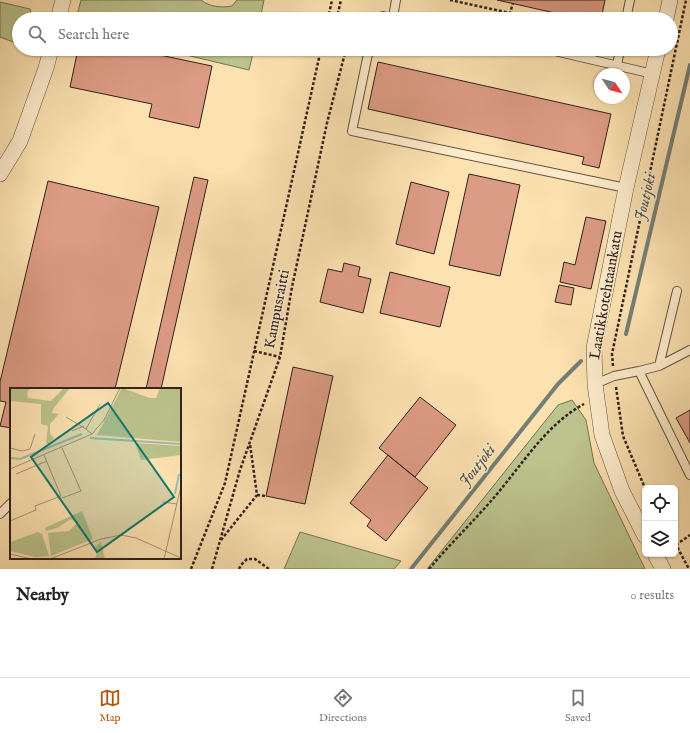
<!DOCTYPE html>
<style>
body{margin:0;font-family:"IM FELL English",serif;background:#f2f2f2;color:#222}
.controls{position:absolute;right:12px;bottom:12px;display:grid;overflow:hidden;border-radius:6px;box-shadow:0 1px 3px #0004}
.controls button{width:36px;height:36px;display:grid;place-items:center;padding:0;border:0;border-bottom:1px solid #e0e0e0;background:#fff;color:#222;font:20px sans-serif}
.compass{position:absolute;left:594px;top:68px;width:36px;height:36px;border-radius:50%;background:#fff;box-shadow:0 1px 3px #0004;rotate:125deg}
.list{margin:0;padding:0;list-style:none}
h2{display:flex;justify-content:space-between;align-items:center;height:52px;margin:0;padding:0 16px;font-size:17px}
h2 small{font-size:13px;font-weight:400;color:#767676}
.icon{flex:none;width:22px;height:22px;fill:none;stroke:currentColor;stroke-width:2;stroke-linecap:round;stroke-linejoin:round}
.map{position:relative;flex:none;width:690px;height:569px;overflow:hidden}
.search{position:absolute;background:#fff;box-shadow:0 1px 3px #0004;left:12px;right:12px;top:12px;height:44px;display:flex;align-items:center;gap:10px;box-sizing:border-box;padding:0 14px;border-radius:22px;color:#767676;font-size:15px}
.sheet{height:108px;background:#fff}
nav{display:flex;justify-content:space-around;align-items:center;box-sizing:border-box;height:56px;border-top:1px solid #e0e0e0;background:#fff;font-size:11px;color:#767676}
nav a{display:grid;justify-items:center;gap:2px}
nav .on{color:#b45309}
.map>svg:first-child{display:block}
.green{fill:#bcc38d;stroke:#767254}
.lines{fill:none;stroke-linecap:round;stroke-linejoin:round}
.stream{stroke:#737f74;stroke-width:4}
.building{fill:#dc9b84;stroke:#30211c}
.service-casing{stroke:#635141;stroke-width:10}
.minor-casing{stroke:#635141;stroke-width:16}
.path{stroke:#30211c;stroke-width:2.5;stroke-dasharray:3 2;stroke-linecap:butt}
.service{stroke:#fdeccc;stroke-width:8}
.minor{stroke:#fdeccc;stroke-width:15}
.labels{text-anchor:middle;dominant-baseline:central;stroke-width:3;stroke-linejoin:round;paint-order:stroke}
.street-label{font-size:15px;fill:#30211c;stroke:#fdeccc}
.water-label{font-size:16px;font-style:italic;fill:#515048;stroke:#fdeccc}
.inset-river{fill:none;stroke:#9fbdaf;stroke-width:2}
.inset-road{fill:none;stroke:#aa9475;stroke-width:1}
.view{fill:#0f766e;fill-opacity:0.15;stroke:#0f766e;stroke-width:2}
.inset-edge{fill:none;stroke:#30211c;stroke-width:2}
</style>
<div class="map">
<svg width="690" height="569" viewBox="0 0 690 569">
<rect width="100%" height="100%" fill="#fce1b1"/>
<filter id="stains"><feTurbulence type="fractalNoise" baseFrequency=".005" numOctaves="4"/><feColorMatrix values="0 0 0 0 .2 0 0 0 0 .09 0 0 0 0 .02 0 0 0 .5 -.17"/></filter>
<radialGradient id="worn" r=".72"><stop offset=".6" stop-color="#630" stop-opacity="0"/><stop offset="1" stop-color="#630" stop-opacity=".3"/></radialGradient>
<path class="green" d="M81 0H201C210 7 221 8 232 6L237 0H264L260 19H76Z
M0 2 30 9 33 19H19V44L0 37Z
M161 49H254L249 70Z
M572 400 586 420 594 463 645 569H427L558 405Z
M300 532 401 561 394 569H284Z"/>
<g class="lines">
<path class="stream" d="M626 334 690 65
M411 569 558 384 581 361"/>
</g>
<path class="building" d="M497 0H605L601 19H582Z
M78 49H131L212 66 199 128 149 117 152 104 70 87Z
M378 62 611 114 599 168 582 164 584 157 368 109Z
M469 174 520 185 500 276 449 265Z
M194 177 208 180 161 389H146Z
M48 181 159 207 115 389H11V428L0 426 6 402 0 401V382Z
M411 182 449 192 434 254 396 244Z
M586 217 606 221 591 289 560 282 564 262 575 265Z
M344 263 360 267 358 276 371 279 363 313 320 302 328 269 342 272Z
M390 272 450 287 440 327 380 313Z
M559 285 574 288 571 305 555 302Z
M293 367 333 376 305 504 266 496Z
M420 397 456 425 415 477 379 448Z
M690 410V443L676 418Z
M388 455 428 488 386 541 367 526 371 520 350 503Z"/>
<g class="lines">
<g class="service-casing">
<path id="service" d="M396 0 393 17 404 19
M381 19 383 16
M626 19 630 0
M369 49 352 131 626 188
M546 49 653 74
M617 66 620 49
M659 366 677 291
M639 371 659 366 690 350
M595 384 614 376 639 371 690 475
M0 514 11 503"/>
</g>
<g class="minor-casing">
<path id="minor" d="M58 19 63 0
M666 19 670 0
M0 174 20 141 46 68 51 49
M645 536 622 491 602 435 595 384 594 348 626 188 658 49
M655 554 663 569"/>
</g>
<path class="path" d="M450 0 510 13 513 3
M328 19 332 0
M339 19 338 13 341 0
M254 351 280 357
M613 366 612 354 686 0
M616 387 623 436 645 488
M257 495 266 496
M221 540 257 495 250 444
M675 543 689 569
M676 545 690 535
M191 569 225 483 321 49
M212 569 240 470 280 357 292 287 327 123 346 49
M239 569 241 565 247 559H255L269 569
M429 569C449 545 471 524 491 501 521 467 544 426 584 404"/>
<use href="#service" class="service"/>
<use href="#minor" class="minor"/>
</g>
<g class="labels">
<g class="street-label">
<text transform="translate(606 295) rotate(-80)">Laatikkotehtaankatu</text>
<text transform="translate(277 309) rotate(-79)">Kampusraitti</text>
</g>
<g class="water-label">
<text transform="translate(646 197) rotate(-77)">Joutjoki</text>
<text transform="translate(478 466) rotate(-52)">Joutjoki</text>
</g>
</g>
<g transform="translate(10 388)">
<rect width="171" height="171" fill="#fce1b1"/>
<path d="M0 0H20L17 5 18 10 41 13 54 0H60L43 21 42 25 49 26 40 36V46L44 50 39 55 36 56 38 38 31 36V16L0 13ZM112 0 140 10H146L150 0H171V54L87 47ZM125 55 171 58V67L131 72ZM72 123 83 151 41 168 38 145 59 143 67 135 61 131 47 140 36 143 35 140ZM28 144 32 146 39 168 25 169 0 163V154ZM91 154 95 171H85L87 164 85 159Z" fill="#bcc38d"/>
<path class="inset-river" d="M80 50 171 56M0 70 10 71 72 46M165 106 169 86"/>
<path class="inset-road" d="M56 29 76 41M62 43 74 38M82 46 76 41 90 16M0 60 12 63 20 61 25 46M0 81 82 46 94 32 110 0M6 86 37 73M52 110 71 103 52 60M153 114 167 116M0 133 26 122 25 118 51 108 34 67M0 166 22 171M40 171 91 151 111 147 126 150 171 170M154 171 171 98"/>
<path class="view" d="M98 15 164 109 87 164 21 69Z"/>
<rect width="171" height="171" class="inset-edge"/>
</g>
<rect width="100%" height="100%" filter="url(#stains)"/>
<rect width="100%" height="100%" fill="url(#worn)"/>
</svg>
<div class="controls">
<button><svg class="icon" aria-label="locate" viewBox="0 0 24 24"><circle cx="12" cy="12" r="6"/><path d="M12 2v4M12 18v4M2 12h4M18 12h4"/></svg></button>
<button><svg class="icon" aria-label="layers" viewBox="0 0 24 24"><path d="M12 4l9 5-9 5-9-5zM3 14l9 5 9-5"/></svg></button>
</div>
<svg class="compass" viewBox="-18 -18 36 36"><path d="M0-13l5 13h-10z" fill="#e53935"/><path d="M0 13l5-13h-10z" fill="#767676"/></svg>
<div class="search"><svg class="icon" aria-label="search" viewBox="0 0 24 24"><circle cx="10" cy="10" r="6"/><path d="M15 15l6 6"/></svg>Search here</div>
</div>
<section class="sheet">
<h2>Nearby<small>0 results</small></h2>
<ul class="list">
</ul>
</section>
<nav>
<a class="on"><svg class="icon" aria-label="map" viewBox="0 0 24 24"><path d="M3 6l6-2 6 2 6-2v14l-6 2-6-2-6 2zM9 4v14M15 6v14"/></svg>Map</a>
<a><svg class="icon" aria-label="directions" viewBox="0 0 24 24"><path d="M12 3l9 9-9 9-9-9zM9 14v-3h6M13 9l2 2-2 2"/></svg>Directions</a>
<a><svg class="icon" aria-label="saved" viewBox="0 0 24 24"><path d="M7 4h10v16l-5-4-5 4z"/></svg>Saved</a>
</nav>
